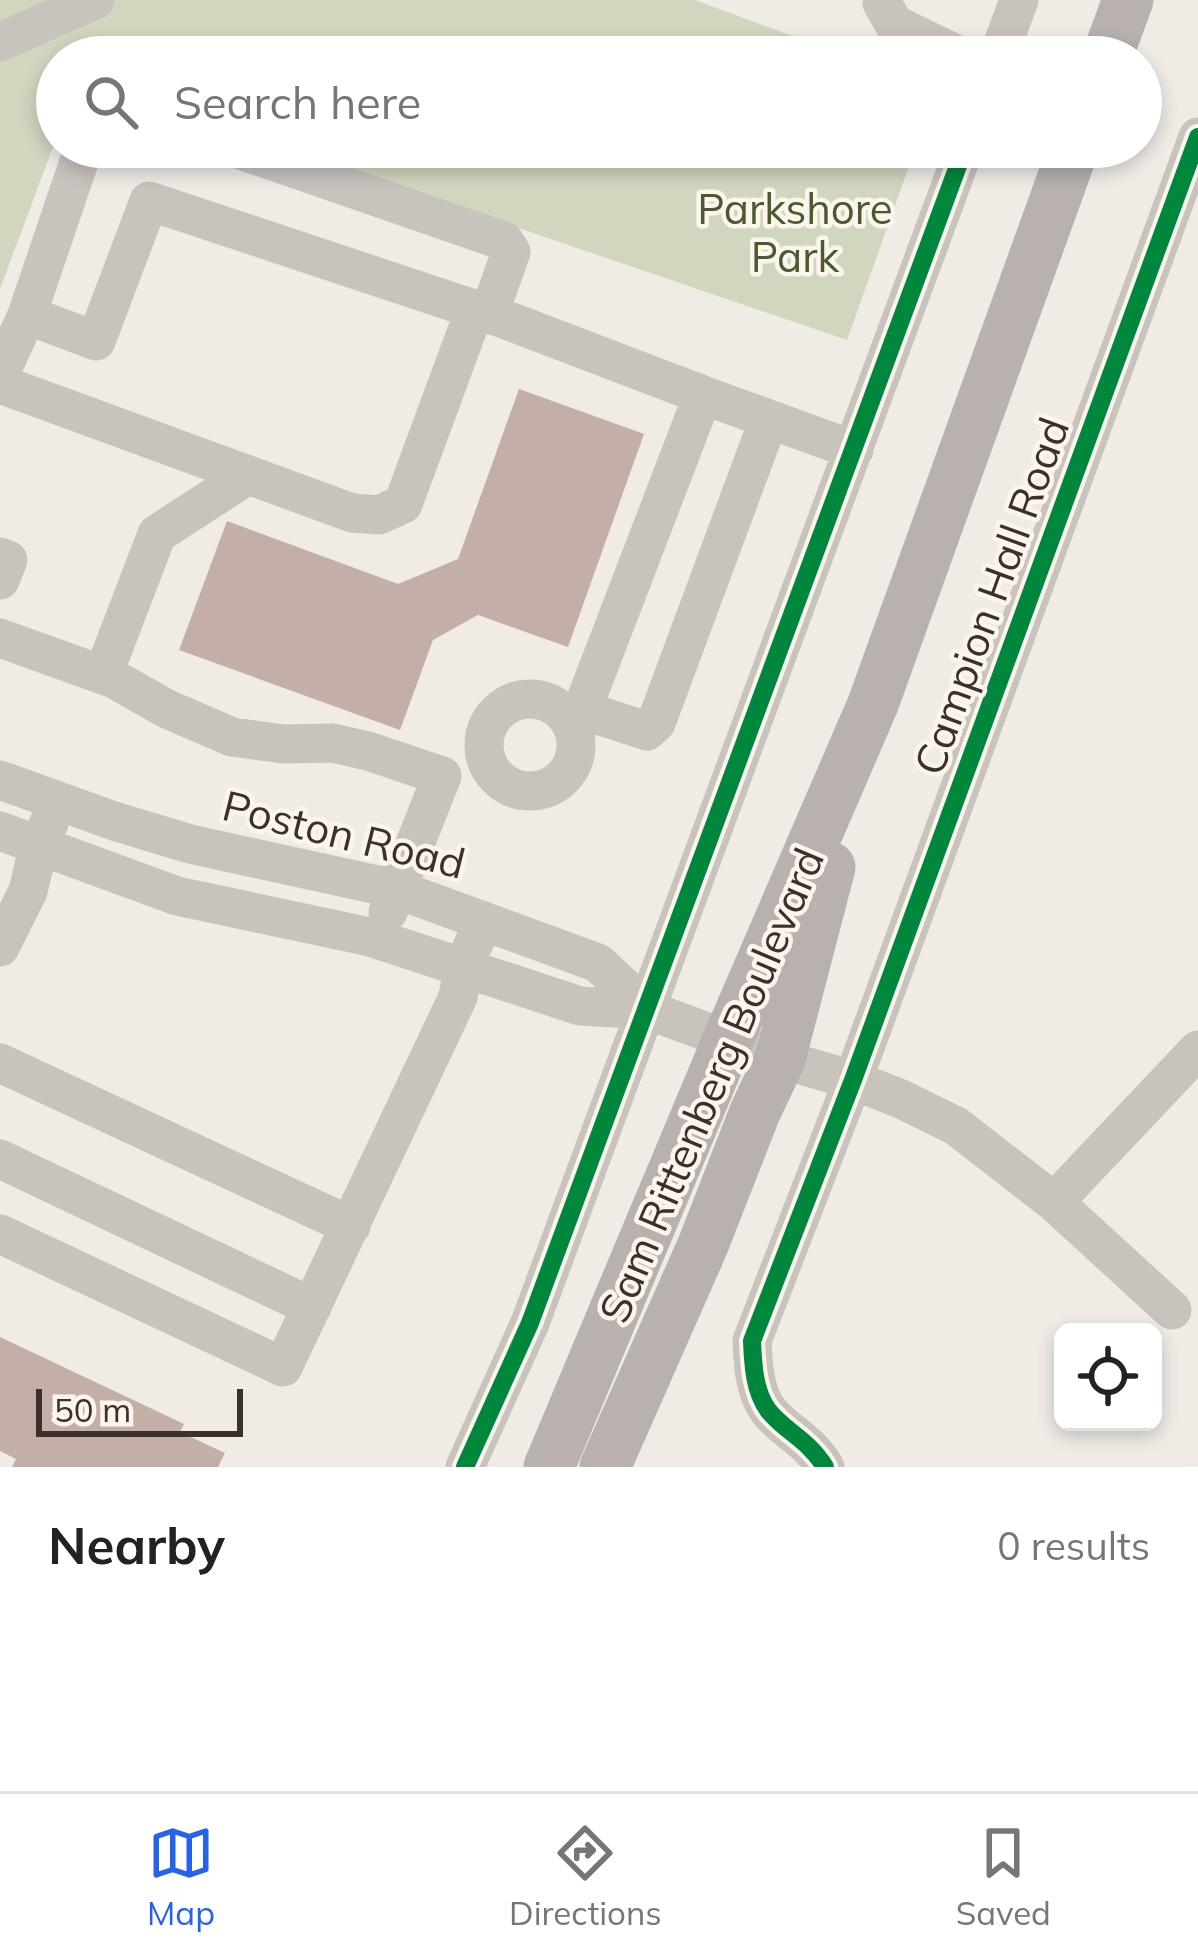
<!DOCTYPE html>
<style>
body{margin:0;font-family:Mulish,sans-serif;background:#f2f2f2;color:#222}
.controls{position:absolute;right:36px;bottom:36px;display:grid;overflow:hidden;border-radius:18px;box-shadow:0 6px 18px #0003}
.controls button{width:108px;height:108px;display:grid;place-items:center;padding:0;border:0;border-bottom:3px solid #e0e0e0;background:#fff;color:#222;font:60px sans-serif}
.scale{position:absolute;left:36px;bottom:30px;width:207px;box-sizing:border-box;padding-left:12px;border:6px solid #3b302b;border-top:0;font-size:33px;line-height:42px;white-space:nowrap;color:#3b302b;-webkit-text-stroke:9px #fbf5ee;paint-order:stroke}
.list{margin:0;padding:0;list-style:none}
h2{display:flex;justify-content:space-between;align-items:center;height:156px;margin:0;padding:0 48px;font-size:51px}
h2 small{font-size:39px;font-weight:400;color:#767676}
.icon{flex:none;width:66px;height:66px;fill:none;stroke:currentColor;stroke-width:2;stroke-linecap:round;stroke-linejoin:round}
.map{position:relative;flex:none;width:1198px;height:1467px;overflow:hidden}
.search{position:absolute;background:#fff;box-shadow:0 6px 18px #0003;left:36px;right:36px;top:36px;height:132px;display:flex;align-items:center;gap:30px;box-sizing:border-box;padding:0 42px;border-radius:66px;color:#767676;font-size:45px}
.sheet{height:324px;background:#fff}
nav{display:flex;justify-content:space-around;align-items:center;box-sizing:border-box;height:168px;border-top:3px solid #e0e0e0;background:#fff;font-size:33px;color:#767676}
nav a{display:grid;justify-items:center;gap:6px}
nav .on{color:#2563eb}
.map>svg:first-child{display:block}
.green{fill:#d1d6bf}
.building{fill:#c3afa7}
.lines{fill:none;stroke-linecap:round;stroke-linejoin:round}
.minor{stroke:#c9c3be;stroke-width:39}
.major{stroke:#b8b1ad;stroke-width:51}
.cycleway-casing{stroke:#fbf5ee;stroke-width:26}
.cycleway{stroke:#00873e;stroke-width:18}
.labels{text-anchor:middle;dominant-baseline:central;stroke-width:9;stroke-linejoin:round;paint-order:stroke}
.park-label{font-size:42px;fill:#4a5a2e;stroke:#fbf5ee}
.street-label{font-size:42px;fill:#3b302b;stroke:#fbf5ee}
</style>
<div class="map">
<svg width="1198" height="1467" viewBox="0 0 1198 1467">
<rect width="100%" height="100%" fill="#f0ebe5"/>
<path class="green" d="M0 0H695L849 57H57V136L0 289Z
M281 147H916L847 340Z"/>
<path class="building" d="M519 389 644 434 568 647 478 615 433 640 400 730 179 650 227 521 398 584 458 559Z
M0 1337 184 1424 180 1432 225 1453 218 1467H12L16 1459 0 1451Z"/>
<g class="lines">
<path class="minor" d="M883 0 882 3 894 24 962 57
M0 42 95 0
M998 57 1019 0
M232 147 504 241 511 252 489 314
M27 315 84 147
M0 374 27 315 96 341 149 201 501 318 703 395 574 731
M0 384 352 513 379 515 403 504 475 309
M703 395 854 450
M0 557 8 560 0 580
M0 638 114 679 167 709 232 737 283 744 333 743 368 751 442 776 388 912
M103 675 157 534 248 475
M484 745a46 46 0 1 1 92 0a46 46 0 1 1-92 0Z
M582 710 647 731 656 723 769 419
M0 780 114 821 190 844 396 889 598 963 648 1010
M0 831 177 896 370 937 580 1006 648 1010 780 1059 853 1080 901 1099 956 1126 1054 1202 1172 1310
M0 947 28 891 39 845 49 823
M0 1063 351 1226
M0 1159 312 1307
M1054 1202 1198 1050
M0 1234 283 1367 458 997 463 967 484 921
M465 1467 530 1323 965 147
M825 1467C808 1439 784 1431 768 1410 754 1391 753 1363 752 1341L853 1080 1198 137"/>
<path class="major" d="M1107 57 1128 0
M549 1467 728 1040 873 704 1074 147
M605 1467 703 1245 755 1112 780 1059 830 867"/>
<g class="cycleway-casing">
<path id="cycleway" d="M465 1467 530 1323 965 147
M825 1467C808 1439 784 1431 768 1410 754 1391 753 1363 752 1341L853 1080 1198 137"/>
</g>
<use href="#cycleway" class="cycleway"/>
</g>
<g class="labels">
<g class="park-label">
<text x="795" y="208">Parkshore<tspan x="795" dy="48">Park</tspan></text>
</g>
<g class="street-label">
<text transform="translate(991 596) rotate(-70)">Campion Hall Road</text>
<text transform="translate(344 834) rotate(14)">Poston Road</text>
<text transform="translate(711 1085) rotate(-67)">Sam Rittenberg Boulevard</text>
</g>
</g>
</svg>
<div class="controls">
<button><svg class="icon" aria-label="locate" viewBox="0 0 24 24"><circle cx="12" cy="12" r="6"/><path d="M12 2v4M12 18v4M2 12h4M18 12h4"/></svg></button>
</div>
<div class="scale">50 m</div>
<div class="search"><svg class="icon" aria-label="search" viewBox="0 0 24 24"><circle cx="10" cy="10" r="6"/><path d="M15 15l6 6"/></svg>Search here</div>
</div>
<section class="sheet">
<h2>Nearby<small>0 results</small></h2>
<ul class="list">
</ul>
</section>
<nav>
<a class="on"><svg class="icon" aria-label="map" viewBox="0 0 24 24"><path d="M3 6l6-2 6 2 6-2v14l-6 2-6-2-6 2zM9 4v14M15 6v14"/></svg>Map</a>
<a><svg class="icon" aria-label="directions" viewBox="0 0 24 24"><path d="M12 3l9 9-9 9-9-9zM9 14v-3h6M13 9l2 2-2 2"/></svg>Directions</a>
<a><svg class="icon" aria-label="saved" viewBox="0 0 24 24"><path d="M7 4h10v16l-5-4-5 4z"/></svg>Saved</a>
</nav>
